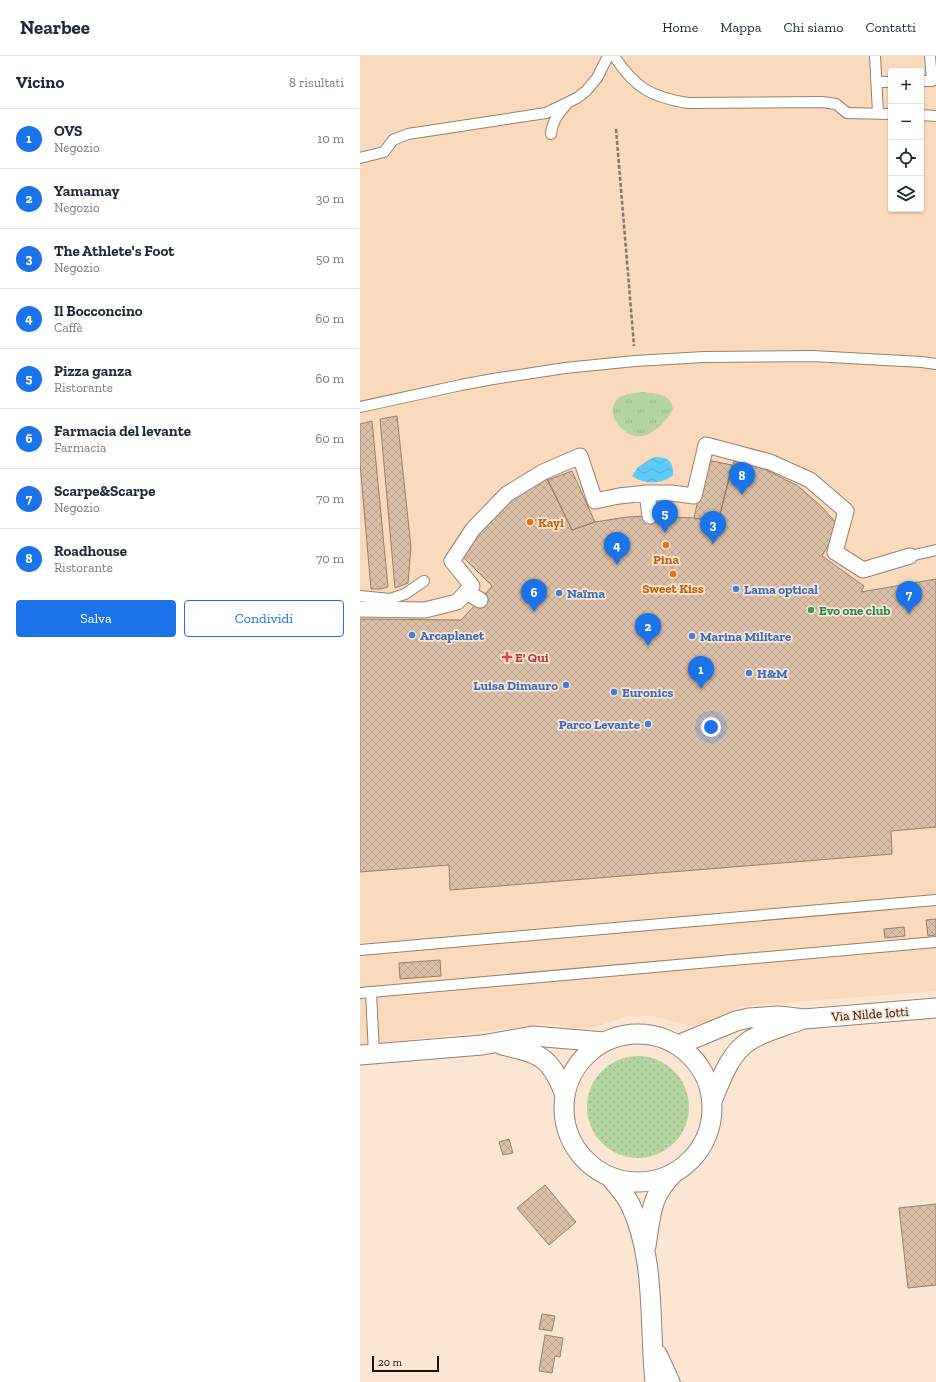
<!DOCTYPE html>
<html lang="it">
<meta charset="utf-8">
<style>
body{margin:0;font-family:"Zilla Slab",serif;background:#f2f2f3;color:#1f2937}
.controls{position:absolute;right:12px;top:12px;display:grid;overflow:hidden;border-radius:4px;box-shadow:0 1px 3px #0004}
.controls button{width:36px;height:36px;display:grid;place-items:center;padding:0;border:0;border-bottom:1px solid #e0e1e3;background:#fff;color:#1f2937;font:20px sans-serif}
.scale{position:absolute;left:12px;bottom:10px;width:67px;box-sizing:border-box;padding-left:4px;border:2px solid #1b120a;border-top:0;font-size:11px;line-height:14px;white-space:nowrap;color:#1b120a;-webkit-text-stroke:3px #fbe6d3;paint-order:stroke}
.you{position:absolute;left:351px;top:671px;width:14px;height:14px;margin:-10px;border:3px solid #fff;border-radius:50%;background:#1a73e8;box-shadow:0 0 0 6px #1a73e833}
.badge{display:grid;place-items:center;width:26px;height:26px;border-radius:50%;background:#1a73e8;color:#fff;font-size:13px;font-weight:700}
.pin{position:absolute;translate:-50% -33px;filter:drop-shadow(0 1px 2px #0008)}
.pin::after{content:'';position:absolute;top:21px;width:14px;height:12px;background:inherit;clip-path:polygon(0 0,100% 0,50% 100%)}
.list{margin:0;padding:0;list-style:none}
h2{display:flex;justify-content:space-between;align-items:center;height:52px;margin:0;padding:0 16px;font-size:17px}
h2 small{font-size:13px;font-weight:400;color:#747a83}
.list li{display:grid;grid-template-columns:26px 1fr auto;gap:12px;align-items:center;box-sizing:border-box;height:60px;padding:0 16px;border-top:1px solid #e0e1e3}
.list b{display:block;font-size:15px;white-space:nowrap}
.list p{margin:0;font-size:13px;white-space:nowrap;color:#747a83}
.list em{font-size:13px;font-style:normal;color:#747a83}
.actions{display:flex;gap:8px;padding:12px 16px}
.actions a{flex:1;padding:9px 0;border:1px solid #1a73e8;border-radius:4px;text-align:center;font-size:14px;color:#1a73e8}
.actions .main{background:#1a73e8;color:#fff}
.icon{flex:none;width:22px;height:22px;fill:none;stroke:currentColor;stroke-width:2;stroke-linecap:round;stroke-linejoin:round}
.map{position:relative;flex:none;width:576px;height:1326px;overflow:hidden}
header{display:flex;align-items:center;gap:24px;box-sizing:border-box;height:56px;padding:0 20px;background:#fff;border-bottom:1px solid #e0e1e3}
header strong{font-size:19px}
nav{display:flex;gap:22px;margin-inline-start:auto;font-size:14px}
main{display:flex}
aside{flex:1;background:#fff}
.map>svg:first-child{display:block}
.built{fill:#fadabc;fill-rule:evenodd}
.grass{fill:url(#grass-dots)}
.park{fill:url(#park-tufts)}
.water{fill:url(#water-waves)}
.building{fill:url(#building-cross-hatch);stroke:#98806a}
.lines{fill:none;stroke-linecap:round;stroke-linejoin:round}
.service-casing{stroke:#99816b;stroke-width:12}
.pedestrian-casing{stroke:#99816b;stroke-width:17}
.minor-casing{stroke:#99816b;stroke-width:21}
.path{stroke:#85776a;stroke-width:2.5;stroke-dasharray:4 2;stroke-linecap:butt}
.service{stroke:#fff;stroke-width:10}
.pedestrian{stroke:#fff;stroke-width:15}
.minor{stroke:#fff;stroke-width:19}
.food-dot{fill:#e8710a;stroke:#fbe6d3;stroke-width:1.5}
.shop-dot{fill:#3f7fe0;stroke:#fbe6d3;stroke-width:1.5}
.leisure-dot{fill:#2e9e5b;stroke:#fbe6d3;stroke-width:1.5}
.health-dot{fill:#e0444e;stroke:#fbe6d3;stroke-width:1.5}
.labels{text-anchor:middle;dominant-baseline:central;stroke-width:3.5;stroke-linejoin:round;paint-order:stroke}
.food-label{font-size:13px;font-weight:bold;fill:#c56008;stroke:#fbe6d3}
.shop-label{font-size:13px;font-weight:bold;fill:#366cbe;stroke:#fbe6d3;text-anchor:start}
.leisure-label{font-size:13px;font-weight:bold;fill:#27864d;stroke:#fbe6d3;text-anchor:start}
.health-label{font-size:13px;font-weight:bold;fill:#be3a42;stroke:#fbe6d3;text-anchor:start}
.street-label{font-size:13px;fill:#1b120a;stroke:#fbe6d3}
</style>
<header>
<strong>Nearbee</strong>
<nav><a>Home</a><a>Mappa</a><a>Chi siamo</a><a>Contatti</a></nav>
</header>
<main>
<aside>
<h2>Vicino<small>8 risultati</small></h2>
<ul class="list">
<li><span class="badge">1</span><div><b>OVS</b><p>Negozio</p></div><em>10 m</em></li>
<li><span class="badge">2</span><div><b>Yamamay</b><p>Negozio</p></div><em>30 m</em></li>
<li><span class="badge">3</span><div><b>The Athlete's Foot</b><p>Negozio</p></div><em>50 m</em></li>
<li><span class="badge">4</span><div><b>Il Bocconcino</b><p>Caffè</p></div><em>60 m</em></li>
<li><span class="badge">5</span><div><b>Pizza ganza</b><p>Ristorante</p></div><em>60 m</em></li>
<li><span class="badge">6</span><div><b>Farmacia del levante</b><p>Farmacia</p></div><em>60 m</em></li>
<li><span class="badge">7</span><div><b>Scarpe&amp;Scarpe</b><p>Negozio</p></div><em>70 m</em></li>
<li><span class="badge">8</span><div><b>Roadhouse</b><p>Ristorante</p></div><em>70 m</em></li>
</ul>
<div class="actions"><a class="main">Salva</a><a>Condividi</a></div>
</aside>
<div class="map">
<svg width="576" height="1326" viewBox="0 0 576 1326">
<defs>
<pattern id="grass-dots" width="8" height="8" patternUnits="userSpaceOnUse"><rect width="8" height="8" fill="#b4d59f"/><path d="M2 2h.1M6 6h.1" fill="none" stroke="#9ab688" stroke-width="1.8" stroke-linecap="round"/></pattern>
<pattern id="park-tufts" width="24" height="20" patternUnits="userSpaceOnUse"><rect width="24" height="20" fill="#b4d59f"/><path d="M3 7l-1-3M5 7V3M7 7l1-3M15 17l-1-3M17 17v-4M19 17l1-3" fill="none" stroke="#9ab688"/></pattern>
<pattern id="water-waves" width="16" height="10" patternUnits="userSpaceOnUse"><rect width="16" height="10" fill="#5ccbfa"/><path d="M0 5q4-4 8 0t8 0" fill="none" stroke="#4fadd5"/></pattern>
<pattern id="building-cross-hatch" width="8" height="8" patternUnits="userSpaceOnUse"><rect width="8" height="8" fill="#dac0a9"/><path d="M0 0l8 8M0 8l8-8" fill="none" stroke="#baa490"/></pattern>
</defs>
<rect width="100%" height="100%" fill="#fbe6d3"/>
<path class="built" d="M0 0H576V935L383 950 344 969 329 970 294 960H269L231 972 213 973 191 968 27 986 0 988ZM531 15H561V153H531Z"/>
<path class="grass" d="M227 1051a51 51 0 1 1 102 0a51 51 0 1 1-102 0Z"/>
<path class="park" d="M284 336C297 338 311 338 313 353 307 365 291 383 275 380 259 377 243 353 260 341 267 337 277 337 284 336Z"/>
<path class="water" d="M294 401C308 401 313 404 313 419 302 428 285 429 272 420L278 411Z"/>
<path class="building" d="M37 360 51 491 48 527 35 532 20 363Z
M12 365 28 531 21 533H11L0 407V368Z
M347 404 372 409 358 466 334 462Z
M374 405 404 413 438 430 462 451 479 470 462 500 504 530 501 536 576 523V771L531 775 532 798 90 834 89 809 0 816V563L101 564 120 544 132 530 102 500 118 477 145 447 185 419 212 474 235 466 267 461 290 460 334 462 358 466Z
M212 415 235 466 212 474 188 424Z
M576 863V879L568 880 566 864Z
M544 871 545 880 525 882 524 873Z
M80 904 81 920 40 923 39 907Z
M149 1083 153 1097 143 1099 139 1086Z
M185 1129 216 1166 189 1189 157 1152Z
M576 1148V1229L548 1232 539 1152Z
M182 1258 195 1260 192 1275 179 1273Z
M185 1279 203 1282 200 1301 195 1300 192 1317 179 1315Z"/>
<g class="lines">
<g class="service-casing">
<path id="service" d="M254 0C275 32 291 41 328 47L462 46 476 48 487 57 531 58
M515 0 518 57
M561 25H572L570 0
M517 26H531
M561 59 576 60
M191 78C192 66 198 58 206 49
M0 102 24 96 33 84 48 78 186 57 217 42 226 35 237 22 248 0
M0 351 101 329 133 323 205 312 275 305 344 301 452 300 562 306 576 308
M550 500 576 494
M0 540 30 543 45 538 64 525
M0 894 576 844
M11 936 14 998
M0 937 576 886"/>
</g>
<g class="pedestrian-casing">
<path id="pedestrian" d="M287 437H311L334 440 346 389 410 406 450 424 486 455 475 496 503 514 550 500
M106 536 120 544
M0 553 65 554 97 546 112 530 92 505 113 473 147 438 183 416 220 400 235 445 259 440 287 437 290 460"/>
</g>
<g class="minor-casing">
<path id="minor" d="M204 1052a74 74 0 1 1 148 0a74 74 0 1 1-148 0Z
M142 989C181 998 190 1000 205 1039
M318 989 376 965 389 962 419 960 444 963 576 952
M0 999 122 989 173 980 244 986
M352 1045C361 1024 369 998 389 985 404 975 422 971 438 965
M250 1121C257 1129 265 1138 270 1148 296 1201 289 1269 295 1326
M286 1190C291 1159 290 1140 314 1117
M297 1298 310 1326"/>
</g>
<path class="path" d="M256 73 274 290"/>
<use href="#service" class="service"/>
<use href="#pedestrian" class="pedestrian"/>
<use href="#minor" class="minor"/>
</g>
<g class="food-dot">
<circle cx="170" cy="466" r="4"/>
<circle cx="306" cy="489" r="4"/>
<circle cx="313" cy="518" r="4"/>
</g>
<g class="shop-dot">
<circle cx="376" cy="533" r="4"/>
<circle cx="199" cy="537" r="4"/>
<circle cx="52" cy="579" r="4"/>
<circle cx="332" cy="580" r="4"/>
<circle cx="389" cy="617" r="4"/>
<circle cx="206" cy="629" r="4"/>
<circle cx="254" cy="636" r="4"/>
<circle cx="288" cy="668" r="4"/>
</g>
<circle class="leisure-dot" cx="451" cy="554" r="4"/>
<path class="health-dot" d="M145 595h4v4h4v4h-4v4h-4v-4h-4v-4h4z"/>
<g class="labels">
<g class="food-label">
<text x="178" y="466" text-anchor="start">Kayi</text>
<text x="306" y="503">Pina</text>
<text x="313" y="532">Sweet Kiss</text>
</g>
<g class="shop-label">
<text x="384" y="533">Lama optical</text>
<text x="207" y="537">Naïma</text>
<text x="60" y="579">Arcaplanet</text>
<text x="340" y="580">Marina Militare</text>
<text x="397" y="617">H&amp;M</text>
<text x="198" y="629" text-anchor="end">Luisa Dimauro</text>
<text x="262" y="636">Euronics</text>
<text x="280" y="668" text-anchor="end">Parco Levante</text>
</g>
<g class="leisure-label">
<text x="459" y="554">Evo one club</text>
</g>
<g class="health-label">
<text x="155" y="601">E' Qui</text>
</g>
<g class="street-label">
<text transform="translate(510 958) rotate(-4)">Via Nilde Iotti</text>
</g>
</g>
</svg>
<div class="controls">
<button>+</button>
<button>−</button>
<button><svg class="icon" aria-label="locate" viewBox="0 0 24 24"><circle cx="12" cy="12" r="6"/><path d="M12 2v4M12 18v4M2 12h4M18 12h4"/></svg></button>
<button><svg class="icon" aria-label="layers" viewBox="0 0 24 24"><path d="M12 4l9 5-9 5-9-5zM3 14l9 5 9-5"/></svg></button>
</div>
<div class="scale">20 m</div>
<div class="you"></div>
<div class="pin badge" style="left:341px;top:633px">1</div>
<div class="pin badge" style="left:288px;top:590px">2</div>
<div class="pin badge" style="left:353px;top:488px">3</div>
<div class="pin badge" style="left:257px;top:509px">4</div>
<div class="pin badge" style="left:305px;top:477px">5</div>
<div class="pin badge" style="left:174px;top:556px">6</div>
<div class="pin badge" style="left:549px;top:558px">7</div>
<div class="pin badge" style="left:382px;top:439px">8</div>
</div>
</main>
